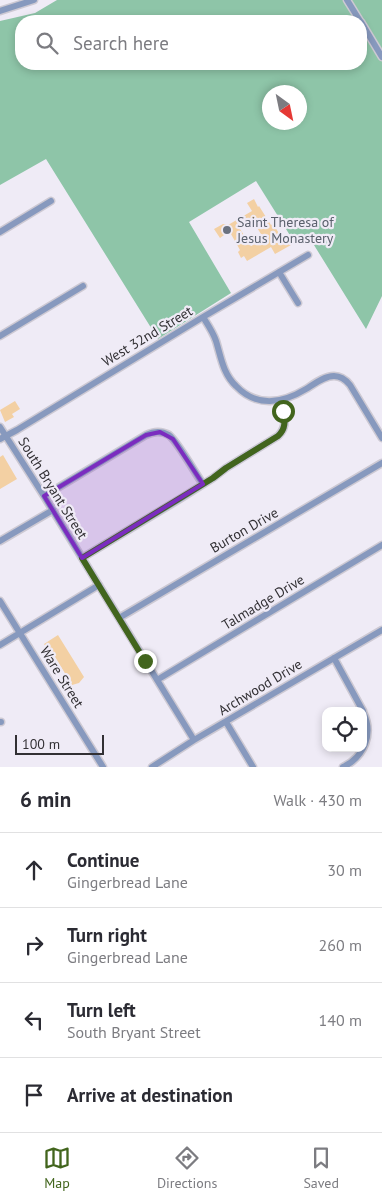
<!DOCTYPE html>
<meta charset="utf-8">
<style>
body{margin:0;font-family:"PT Sans",sans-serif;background:#f7f7f7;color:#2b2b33}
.controls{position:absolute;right:15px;bottom:15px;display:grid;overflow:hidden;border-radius:10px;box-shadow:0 2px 8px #0003}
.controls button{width:45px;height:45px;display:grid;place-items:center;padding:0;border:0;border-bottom:1px solid #e1e1e2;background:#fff;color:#2b2b33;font:25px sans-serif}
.compass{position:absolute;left:262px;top:85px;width:45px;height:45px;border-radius:50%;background:#fff;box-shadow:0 2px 8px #0003;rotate:147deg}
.scale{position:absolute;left:15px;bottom:12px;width:89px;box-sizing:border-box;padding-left:5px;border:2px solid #323034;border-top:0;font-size:14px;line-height:18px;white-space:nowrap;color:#323034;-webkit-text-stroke:4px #efebf6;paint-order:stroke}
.stop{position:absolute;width:15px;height:15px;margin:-11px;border:4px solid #42651d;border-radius:50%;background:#fff}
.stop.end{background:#42651d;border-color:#fff;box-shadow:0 1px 5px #0008}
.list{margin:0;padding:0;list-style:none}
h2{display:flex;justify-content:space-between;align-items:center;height:65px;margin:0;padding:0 20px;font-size:21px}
h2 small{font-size:16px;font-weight:400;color:#7c7c81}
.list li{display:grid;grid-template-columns:32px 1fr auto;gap:15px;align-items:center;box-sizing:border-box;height:75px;padding:0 20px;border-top:1px solid #e1e1e2}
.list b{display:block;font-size:19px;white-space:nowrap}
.list p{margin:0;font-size:16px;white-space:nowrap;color:#7c7c81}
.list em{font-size:16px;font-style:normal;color:#7c7c81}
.icon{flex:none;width:28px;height:28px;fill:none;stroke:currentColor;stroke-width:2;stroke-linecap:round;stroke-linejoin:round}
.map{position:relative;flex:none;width:382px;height:767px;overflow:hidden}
.search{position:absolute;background:#fff;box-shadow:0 2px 8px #0003;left:15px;right:15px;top:15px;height:55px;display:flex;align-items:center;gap:12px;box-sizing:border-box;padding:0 18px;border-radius:20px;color:#7c7c81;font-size:19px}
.sheet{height:365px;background:#fff}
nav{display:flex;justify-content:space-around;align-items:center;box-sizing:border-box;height:70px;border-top:1px solid #e1e1e2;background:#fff;font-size:14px;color:#7c7c81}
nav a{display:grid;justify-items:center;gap:2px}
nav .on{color:#42651d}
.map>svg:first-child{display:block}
.forest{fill:#8ec5a8;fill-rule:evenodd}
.building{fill:#f3d0a3;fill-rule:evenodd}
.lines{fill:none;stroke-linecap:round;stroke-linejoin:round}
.minor-casing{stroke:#cdc9d3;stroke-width:9}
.minor{stroke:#8799be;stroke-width:6}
.route{stroke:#42651d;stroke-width:6}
.marked{fill:#7b2cbf;fill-opacity:0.2;stroke:#7b2cbf;stroke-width:4;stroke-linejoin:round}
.worship-dot{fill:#6b7280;stroke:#efebf6;stroke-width:2}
.labels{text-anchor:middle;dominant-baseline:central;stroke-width:4.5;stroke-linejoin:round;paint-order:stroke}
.worship-label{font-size:14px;fill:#5b616d;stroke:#efebf6;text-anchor:start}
.street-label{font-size:14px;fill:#323034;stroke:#efebf6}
</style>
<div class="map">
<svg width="382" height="767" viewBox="0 0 382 767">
<rect width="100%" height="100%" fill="#efebf6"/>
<path class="forest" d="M57 0H382V296L366 329 309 237 296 245 256 181 189 222 231 293 158 339 46 159 0 185V21L35 13ZM21 21H361V64H21ZM270 92H300V122H270Z"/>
<path class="building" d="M254 199 258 207 259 206 271 225 273 224 284 241 287 239 291 245 275 254 271 247 247 261 244 256 241 258 238 252 240 250 227 227 224 235 220 238 214 229 223 224 228 225 252 211 247 203ZM253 221 264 239 251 246 240 229Z
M15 401 20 409 12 414 14 417 5 422 0 410Z
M3 455 17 479 0 489V457Z
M58 635 84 677 79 683 72 685 54 655 52 656 44 644Z"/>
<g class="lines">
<g class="minor-casing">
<path id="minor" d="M347 0 360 21
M0 11 34 0
M361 22 382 57
M0 232 51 201
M279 272 298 303
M203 317C208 325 213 332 216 341 221 357 223 374 236 386 257 408 283 403 306 389 314 384 324 376 334 376 341 376 346 380 350 385L382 438
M0 336 83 286
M0 427 44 496 194 740
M0 439 17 430 203 317 308 255
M44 496 146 435C154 431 162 431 169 435 178 442 195 473 203 484
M0 541 53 510
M82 558 183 497 213 478 226 468 278 436C289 426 284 413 280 400
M0 601 103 767
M119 618 382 463
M0 645 99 585
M334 658 363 711
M157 680 382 545
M0 722H1
M226 722 253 767
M152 767 194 740 382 630
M343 767C364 757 374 734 363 712"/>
</g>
<use href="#minor" class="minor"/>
</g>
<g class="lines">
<path class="route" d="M145 661 82 558 213 478 226 468 278 436C286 429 285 421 283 411"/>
</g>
<path class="marked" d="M160 432 173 439 203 484 82 558 44 496 146 435Z"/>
<circle class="worship-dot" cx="227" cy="230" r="5"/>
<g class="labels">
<g class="worship-label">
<text x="237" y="222">Saint Theresa of<tspan x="237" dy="16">Jesus Monastery</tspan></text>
</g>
<g class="street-label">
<text transform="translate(147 336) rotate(-31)">West 32nd Street</text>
<text transform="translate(53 488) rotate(58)">South Bryant Street</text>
<text transform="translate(244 530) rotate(-30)">Burton Drive</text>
<text transform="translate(263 602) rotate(-31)">Talmadge Drive</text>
<text transform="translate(62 677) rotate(58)">Ware Street</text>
<text transform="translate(260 687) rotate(-31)">Archwood Drive</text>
</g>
</g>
</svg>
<div class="controls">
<button><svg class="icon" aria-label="locate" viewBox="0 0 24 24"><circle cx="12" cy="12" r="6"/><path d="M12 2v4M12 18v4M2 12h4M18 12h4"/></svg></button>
</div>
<svg class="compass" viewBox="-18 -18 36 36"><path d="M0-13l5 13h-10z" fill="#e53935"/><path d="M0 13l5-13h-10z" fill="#7c7c81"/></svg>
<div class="scale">100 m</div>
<div class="stop" style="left:283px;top:411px"></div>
<div class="stop end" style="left:145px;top:661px"></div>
<div class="search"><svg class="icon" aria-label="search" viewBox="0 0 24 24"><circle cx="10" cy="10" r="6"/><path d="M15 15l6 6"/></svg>Search here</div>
</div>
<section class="sheet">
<h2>6 min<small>Walk · 430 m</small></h2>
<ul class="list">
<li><svg class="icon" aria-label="ahead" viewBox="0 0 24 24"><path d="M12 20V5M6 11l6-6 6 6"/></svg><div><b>Continue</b><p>Gingerbread Lane</p></div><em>30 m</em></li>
<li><svg class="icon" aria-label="right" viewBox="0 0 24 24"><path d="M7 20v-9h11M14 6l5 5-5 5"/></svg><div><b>Turn right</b><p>Gingerbread Lane</p></div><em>260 m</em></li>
<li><svg class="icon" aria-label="left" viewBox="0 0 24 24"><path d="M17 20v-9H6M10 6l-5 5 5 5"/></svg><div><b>Turn left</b><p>South Bryant Street</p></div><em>140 m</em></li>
<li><svg class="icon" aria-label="arrive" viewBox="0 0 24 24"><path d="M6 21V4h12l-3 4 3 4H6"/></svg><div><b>Arrive at destination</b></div></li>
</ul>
</section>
<nav>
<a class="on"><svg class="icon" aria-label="map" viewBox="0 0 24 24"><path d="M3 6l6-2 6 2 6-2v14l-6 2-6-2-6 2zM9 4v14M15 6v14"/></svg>Map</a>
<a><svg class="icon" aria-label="directions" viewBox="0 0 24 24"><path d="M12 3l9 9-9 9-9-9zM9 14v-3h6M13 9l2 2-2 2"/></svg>Directions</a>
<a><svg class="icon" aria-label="saved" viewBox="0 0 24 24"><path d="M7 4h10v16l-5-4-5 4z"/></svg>Saved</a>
</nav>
